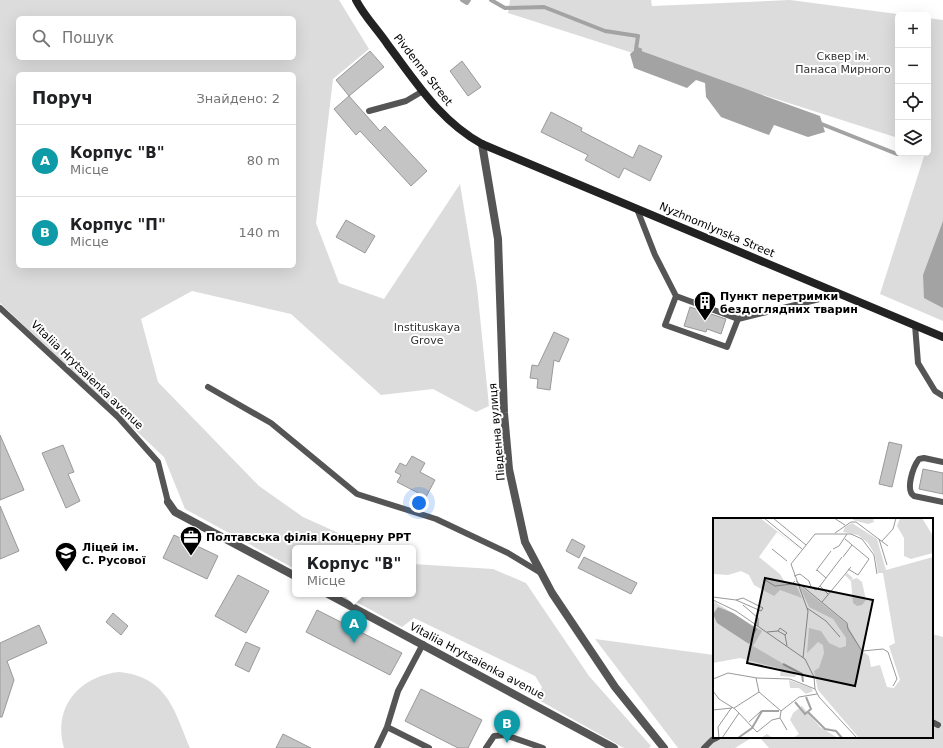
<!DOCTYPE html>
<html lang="uk">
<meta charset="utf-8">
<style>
body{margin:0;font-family:"DejaVu Sans",sans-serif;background:#f2f2f2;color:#202124}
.controls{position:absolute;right:12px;top:12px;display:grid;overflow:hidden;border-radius:6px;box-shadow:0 4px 16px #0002}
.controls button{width:36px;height:36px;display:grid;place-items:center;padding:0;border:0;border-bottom:1px solid #e0e0e0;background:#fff;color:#202124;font:20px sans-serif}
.you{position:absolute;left:419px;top:503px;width:14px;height:14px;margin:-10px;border:3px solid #fff;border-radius:50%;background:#1a73e8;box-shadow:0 0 0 6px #1a73e833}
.badge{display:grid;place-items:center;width:26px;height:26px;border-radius:50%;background:#b45309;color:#fff;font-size:13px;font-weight:700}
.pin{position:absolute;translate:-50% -33px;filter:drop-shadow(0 1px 2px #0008)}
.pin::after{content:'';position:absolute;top:21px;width:14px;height:12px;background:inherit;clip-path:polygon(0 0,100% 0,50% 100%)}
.popup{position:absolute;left:292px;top:545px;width:124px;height:52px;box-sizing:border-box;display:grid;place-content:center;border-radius:6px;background:#fff;filter:drop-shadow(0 1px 3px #0005);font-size:13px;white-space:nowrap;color:#757577}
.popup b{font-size:15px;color:#202124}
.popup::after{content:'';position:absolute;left:50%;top:100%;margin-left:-8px;border:8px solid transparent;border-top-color:#fff}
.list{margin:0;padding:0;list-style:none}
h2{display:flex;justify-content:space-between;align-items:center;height:52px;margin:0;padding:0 16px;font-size:17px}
h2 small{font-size:13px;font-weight:400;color:#757577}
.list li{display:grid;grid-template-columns:26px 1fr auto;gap:12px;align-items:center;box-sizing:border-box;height:72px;padding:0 16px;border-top:1px solid #e0e0e0}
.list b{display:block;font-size:15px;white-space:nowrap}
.list p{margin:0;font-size:13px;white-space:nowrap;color:#757577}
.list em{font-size:13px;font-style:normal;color:#757577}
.icon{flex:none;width:22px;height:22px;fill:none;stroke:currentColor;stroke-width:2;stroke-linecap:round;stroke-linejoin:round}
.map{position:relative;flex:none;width:943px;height:748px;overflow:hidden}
.search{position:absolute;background:#fff;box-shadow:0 4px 16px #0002;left:16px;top:16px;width:280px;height:44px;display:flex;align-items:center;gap:10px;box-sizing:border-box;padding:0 14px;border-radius:6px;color:#757577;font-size:15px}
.panel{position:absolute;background:#fff;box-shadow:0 4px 16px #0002;left:16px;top:72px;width:280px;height:196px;border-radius:6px}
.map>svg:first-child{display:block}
.green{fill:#dcdcdc;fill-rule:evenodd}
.water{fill:#a3a3a3}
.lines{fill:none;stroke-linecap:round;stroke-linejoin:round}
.stream{stroke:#a3a3a3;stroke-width:4}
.building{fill:#c4c4c4;stroke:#999}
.service{stroke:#555;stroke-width:6}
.minor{stroke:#555;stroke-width:8}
.secondary{stroke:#222;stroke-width:8}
.labels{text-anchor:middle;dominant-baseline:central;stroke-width:4;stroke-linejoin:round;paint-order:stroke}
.park-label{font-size:11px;fill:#333;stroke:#fff}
.street-label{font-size:11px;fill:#000;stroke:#fff}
.poi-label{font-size:11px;font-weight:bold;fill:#000;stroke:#fff;text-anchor:start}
.inset-river{fill:none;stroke:#a3a3a3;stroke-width:2}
.inset-road{fill:none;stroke:#999;stroke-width:1}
.view{fill:#000;fill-opacity:0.15;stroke:#000;stroke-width:2}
.inset-edge{fill:none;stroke:#000;stroke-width:2}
</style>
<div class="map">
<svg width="943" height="748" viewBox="0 0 943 748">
<rect width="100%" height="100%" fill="#fff"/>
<path class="green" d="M0 0H339L369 49 333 79 316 223 339 283 384 299 460 184 477 287 489 406 476 412 433 389 381 395 291 314 192 291 141 319 158 382 259 486 303 517 372 548H295V569L185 509 164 457 0 303ZM18 18H294V58H18ZM18 74H294V266H18Z
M510 0H651L652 6 790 0 905 15H898V138L508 13Z
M928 18 943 20V321L880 294 925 153H928Z
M413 564 493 569 526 583 589 676 651 746 649 748H624L537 699 542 687 535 676 414 618 402 627 342 594H413Z
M932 634 943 637V748H769L759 737H932Z
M595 639 714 655V737H753L735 748H678Z
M119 672C167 677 174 709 190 748H64C52 707 80 676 119 672Z"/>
<path class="water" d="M636 49 820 116 825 132 808 137 774 125 769 135 721 117 706 97 705 83 696 80 687 88 634 68 630 54Z
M943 221V308L924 298 923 275Z"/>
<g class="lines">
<path class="stream" d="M462 0 467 3 469 0
M491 0 505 8 544 7 605 31 638 36 636 49 640 50
M819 123 897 154 904 153"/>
</g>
<path class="building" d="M370 51 384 67 349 96 336 80Z
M462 61 481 87 468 96 450 71Z
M349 96 380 131 385 126 427 171 411 186 360 131 356 135 334 109Z
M551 112 582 128 581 131 633 158 639 145 662 156 650 181 624 168 619 178 585 160 588 155 541 132Z
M346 220 375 236 365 253 336 237Z
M690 307 726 319 721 334 707 329 706 332 684 326Z
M554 332 569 339 559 362 554 360 550 390 537 388 538 379 530 378 532 365 538 366Z
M0 435 24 490 0 500Z
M889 442 902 445 892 487 879 484Z
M63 445 74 472 68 474 80 501 66 508 42 453Z
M412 456 425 463 420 472 435 480 426 497 397 482 401 475 395 472 400 463 406 466Z
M923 469 943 473V494L919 489Z
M0 506 19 551 0 559Z
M174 535 218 556 207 579 163 558Z
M572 539 585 546 579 558 566 551Z
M584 557 637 583 631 594 578 568Z
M238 575 269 591 246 633 215 616Z
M317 610 402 653 390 675 306 632Z
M113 613 128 626 121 635 106 622Z
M39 625 47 643 7 661 14 680 2 717H0V643Z
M246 642 260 648 249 672 235 665Z
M421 689 482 720 468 748H458L405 721Z
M283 734 311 748H276Z"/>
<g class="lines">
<path class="service" d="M369 111 406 101 423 91
M637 209 655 255 676 296 738 319 840 294
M676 296 665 325 727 347 738 319
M0 308 118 417 158 462 168 502
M915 325 918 363 935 391 943 396
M208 387 271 423 357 494 436 519 508 553 541 573
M943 462 924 458 919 459C913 467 905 490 914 496L943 502
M932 722 938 725
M387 727 429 748
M377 748 387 727 398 691 423 644
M486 748 494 736 505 735 543 748
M704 748 712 740 718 737"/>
<path class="minor" d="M482 144 498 239 504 413 509 469 525 542 552 593 615 687 664 748
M168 502 175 512 295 576
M328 594 614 748"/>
<path class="secondary" d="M356 0C364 16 378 30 388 45 416 82 440 121 482 144L943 337"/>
</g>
<defs>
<g id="building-pin" transform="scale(1.15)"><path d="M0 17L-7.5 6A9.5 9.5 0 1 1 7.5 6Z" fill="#000" stroke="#fff"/><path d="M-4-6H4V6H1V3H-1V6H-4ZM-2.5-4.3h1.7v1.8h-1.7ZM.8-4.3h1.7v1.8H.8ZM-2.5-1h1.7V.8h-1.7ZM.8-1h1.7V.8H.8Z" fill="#fff"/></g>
<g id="office-pin" transform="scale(1.15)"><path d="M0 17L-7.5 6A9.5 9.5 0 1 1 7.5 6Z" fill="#000" stroke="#fff"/><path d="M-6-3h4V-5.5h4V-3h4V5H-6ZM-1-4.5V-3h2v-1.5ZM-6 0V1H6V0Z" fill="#fff"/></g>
<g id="school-pin" transform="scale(1.15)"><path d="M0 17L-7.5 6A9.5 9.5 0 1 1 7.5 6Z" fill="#000" stroke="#fff"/><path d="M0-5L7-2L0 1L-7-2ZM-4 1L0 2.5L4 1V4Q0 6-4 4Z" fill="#fff"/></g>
</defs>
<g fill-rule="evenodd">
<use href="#building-pin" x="705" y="302"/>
<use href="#office-pin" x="191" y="537"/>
<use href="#school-pin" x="66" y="553"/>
</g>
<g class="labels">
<g class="park-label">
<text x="843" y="56">Сквер ім.<tspan x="843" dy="13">Панаса Мирного</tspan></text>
<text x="427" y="327">Іnstituskaya<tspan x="427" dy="13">Grove</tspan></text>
</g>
<g class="street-label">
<text transform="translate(423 70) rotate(52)">Pivdenna Street</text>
<text transform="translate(717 230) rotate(23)">Nyzhnomlynska Street</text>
<text transform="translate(87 375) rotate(44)">Vitaliia Hrytsaienka avenue</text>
<text transform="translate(497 432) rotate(-95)">Південна вулиця</text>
<text transform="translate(477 661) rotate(28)">Vitaliia Hrytsaienka avenue</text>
</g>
<g class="poi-label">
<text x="720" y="296">Пункт перетримки<tspan x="720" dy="13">бездоглядних тварин</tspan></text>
<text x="206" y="537">Полтавська філія Концерну РРТ</text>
<text x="82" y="547">Ліцей ім.<tspan x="82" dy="13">С. Русової</tspan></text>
</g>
</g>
<g transform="translate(713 518)">
<rect width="220" height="220" fill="#fff"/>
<path d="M0 0H47L87 31 64 14 46 39 67 56 73 66 82 65 89 80 67 72 61 78 41 67 36 57 28 53 15 57 0 56ZM140 0H160L161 4 155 6 140 2ZM187 0H209L220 18V35L198 41 191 38V20L184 8ZM139 5 164 21 173 52 220 39V220H146L105 172 101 153 106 150 111 135 110 127 105 124 94 135 96 110 108 113 116 125 127 130 133 128V120L120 101 96 89 86 67 133 105 149 133 156 138 158 149 167 147 174 169 181 170 187 162 176 128 182 125 170 55H165L162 37 155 25 145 17 130 14 132 9ZM134 55 140 60 138 62 144 60 149 64 153 82 149 87 144 88 140 85 138 63 132 57ZM0 83 49 113 40 128 84 154 82 159 67 158 68 151 27 140 0 145ZM76 162 98 170 100 173 93 176 86 170H77ZM89 188 107 209 125 220H48L54 216 60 220H80L86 216 77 202 80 195Z" fill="#dcdcdc"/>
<path d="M5 89 20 95 44 111 36 126 4 105 0 96Z" fill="#a3a3a3"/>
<path class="inset-river" d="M70 146 89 156 90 164M82 184 92 196 98 191 93 179M95 194 112 211 123 213 129 220M25 220 39 210 49 193H66"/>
<path class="inset-road" d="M51 0 89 31M60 0 93 27M121 0 132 7M122 15 138 4H143L175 28M132 21 156 41 145 57 135 51M166 21 174 47M169 23 180 11 183 0M59 31 74 43M120 31 126 28 134 16M130 39 139 27M104 52 113 60 107 68M103 53 118 33M81 58 87 56 96 63 98 69 103 72 107 68 115 76M113 60 129 39M52 62 62 68 79 66 82 63M83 63 134 105 135 111 149 133 170 131 175 134 184 161 180 168M0 79 23 82 48 93 50 90 30 80 23 82M0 82 23 93 92 141 101 159 102 171 106 179 144 220M109 84 138 49M30 87 45 100V108M94 90 113 103 127 119M65 113 67 110 74 115 72 117M54 114 65 113 72 117 74 128M90 140 95 93 78 46 102 16H138L149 21 161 37 164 56M0 161 15 155 44 160 77 161 102 171M0 173 6 181 22 191 44 214 59 202 67 200 68 193 86 179 104 176M46 174 68 193M21 190 46 174 43 160M0 192 19 190M67 200 74 212M36 204 48 193M6 220 5 209 19 189M9 220 26 195"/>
<path class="view" d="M52 60 160 82 142 168 34 145Z"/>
<rect width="220" height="220" class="inset-edge"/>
</g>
</svg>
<div class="controls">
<button>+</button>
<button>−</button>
<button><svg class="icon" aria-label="locate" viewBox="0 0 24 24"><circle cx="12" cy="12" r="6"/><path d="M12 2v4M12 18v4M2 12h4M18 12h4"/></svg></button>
<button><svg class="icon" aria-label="layers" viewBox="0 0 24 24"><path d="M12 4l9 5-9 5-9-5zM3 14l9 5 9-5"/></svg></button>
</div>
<div class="you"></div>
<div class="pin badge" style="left:354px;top:643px;background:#0f9aa8">A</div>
<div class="popup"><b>Корпус &quot;В&quot;</b>Місце</div>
<div class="pin badge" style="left:507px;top:743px;background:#0f9aa8">B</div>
<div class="search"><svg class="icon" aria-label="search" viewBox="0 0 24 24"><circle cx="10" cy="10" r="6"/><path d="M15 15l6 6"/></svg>Пошук</div>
<section class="panel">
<h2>Поруч<small>Знайдено: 2</small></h2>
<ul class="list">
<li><span class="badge" style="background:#0f9aa8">A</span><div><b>Корпус &quot;В&quot;</b><p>Місце</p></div><em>80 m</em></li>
<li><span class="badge" style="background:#0f9aa8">B</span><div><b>Корпус &quot;П&quot;</b><p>Місце</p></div><em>140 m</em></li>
</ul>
</section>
</div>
